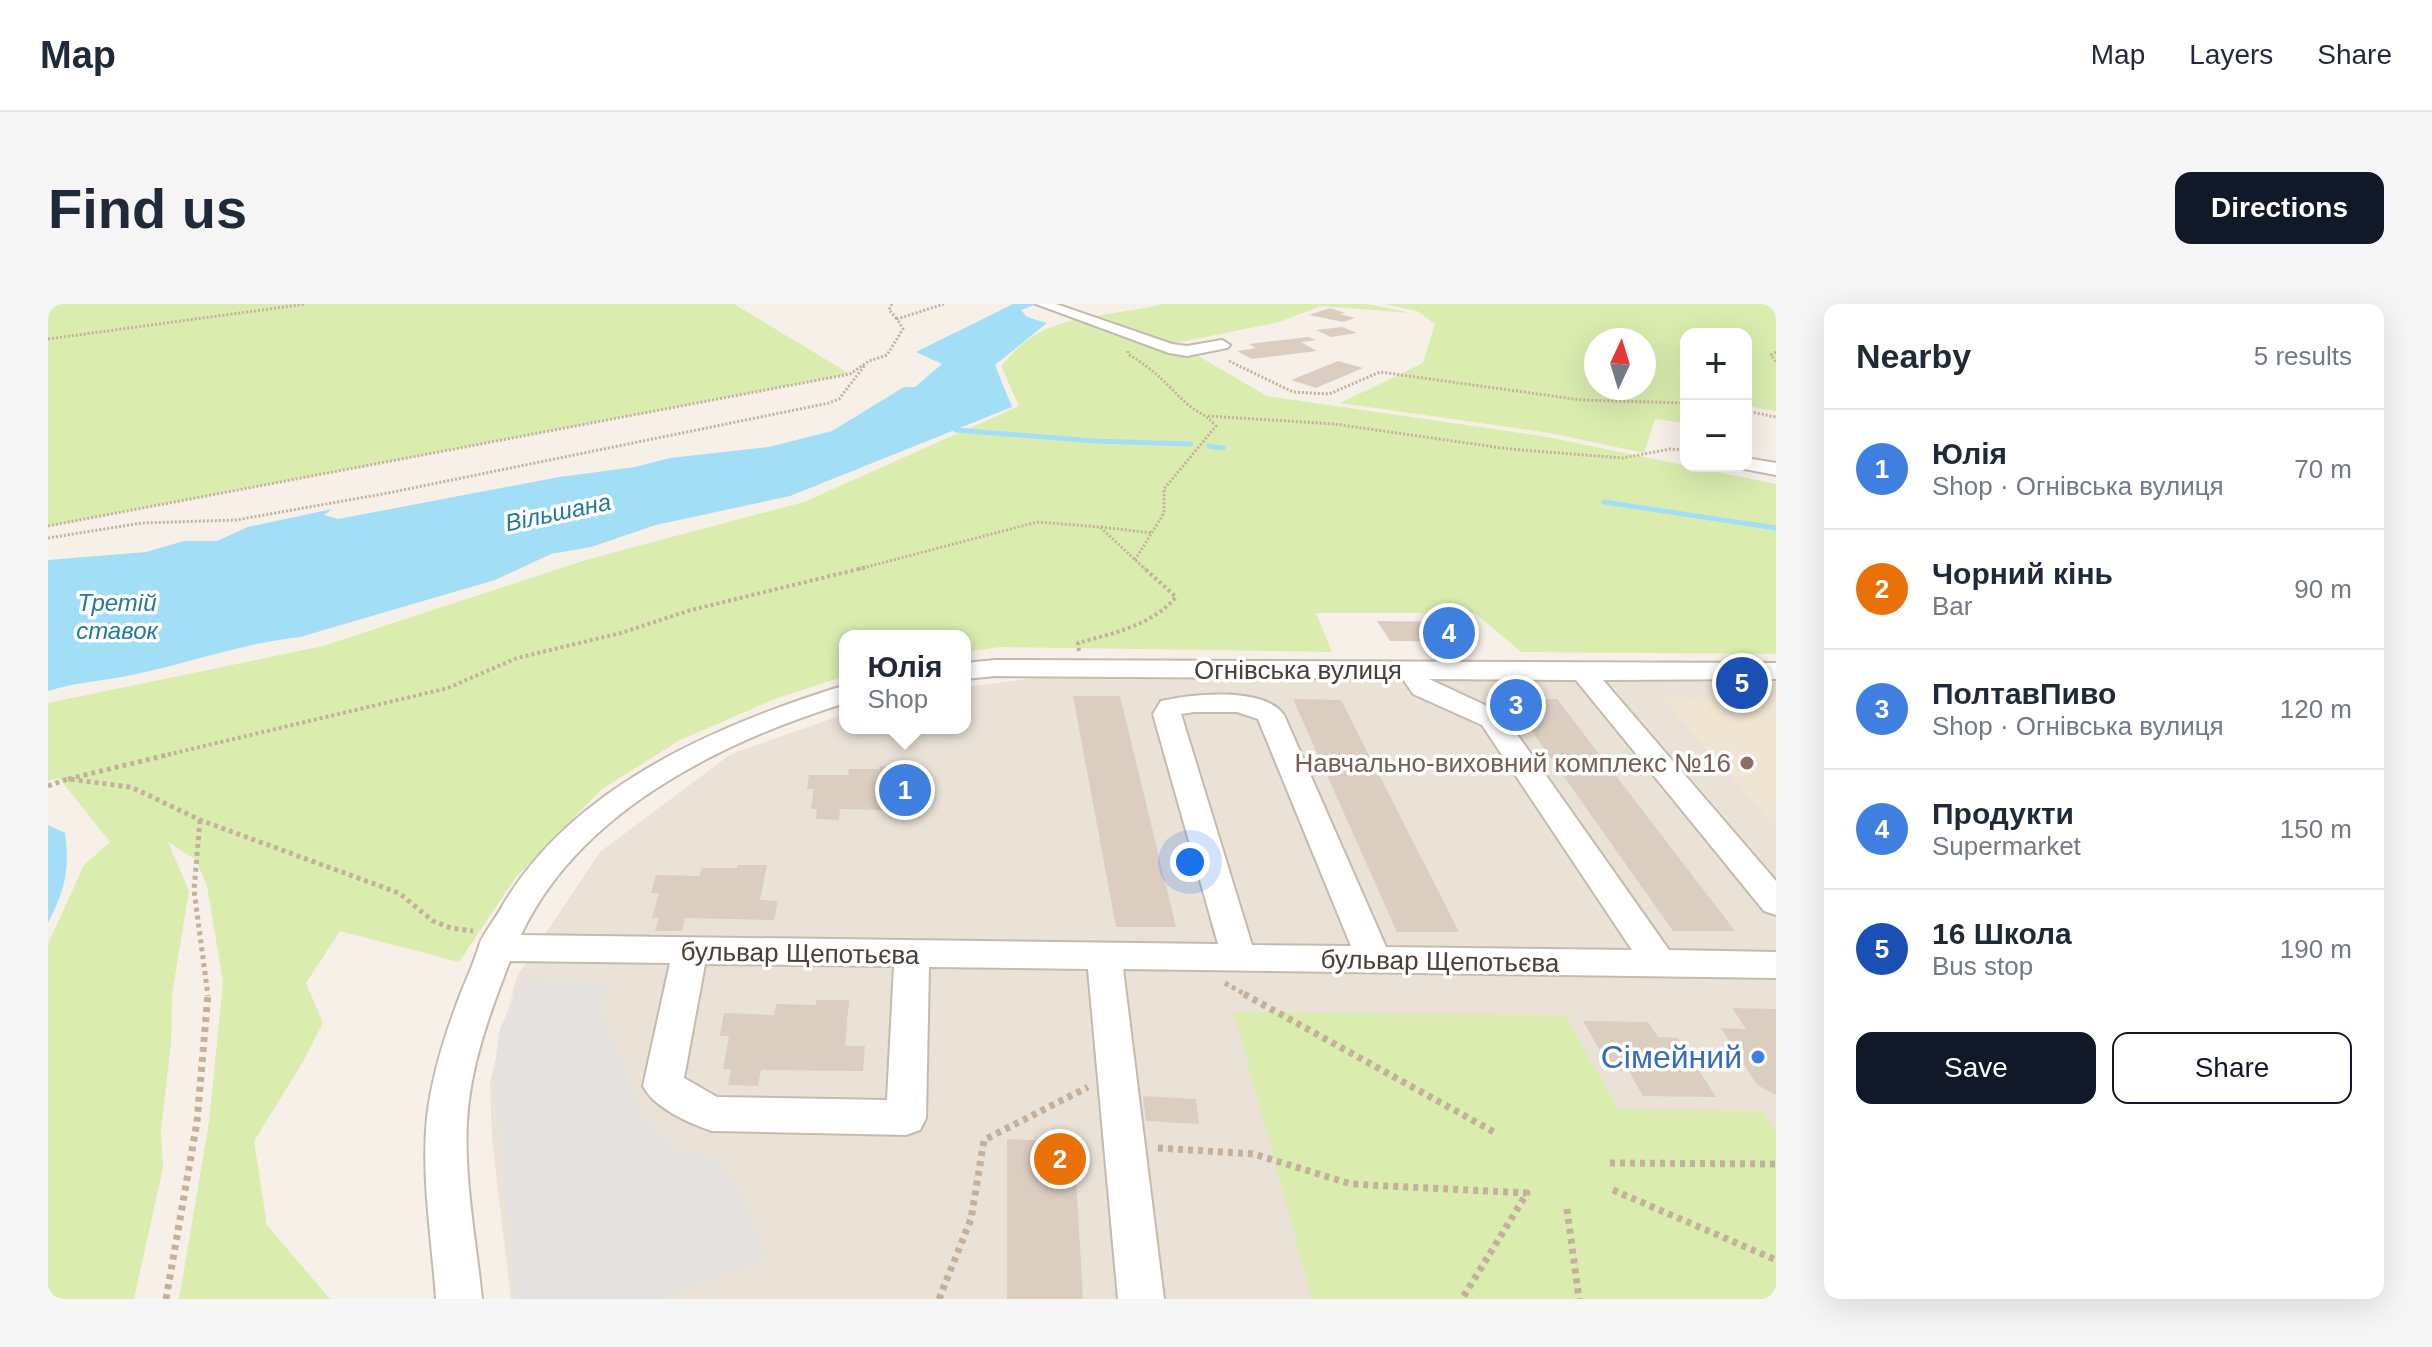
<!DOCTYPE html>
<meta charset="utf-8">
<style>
body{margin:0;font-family:Helvetica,sans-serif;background:#f6f6f7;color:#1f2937}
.controls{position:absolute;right:24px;top:24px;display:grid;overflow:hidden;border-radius:16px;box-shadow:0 8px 32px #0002}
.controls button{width:72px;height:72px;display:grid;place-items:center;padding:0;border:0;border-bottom:2px solid #e0e1e3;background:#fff;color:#1f2937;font:40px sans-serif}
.compass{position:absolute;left:1536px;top:24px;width:72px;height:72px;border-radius:50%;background:#fff;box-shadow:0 8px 32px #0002;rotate:4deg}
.you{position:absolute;left:1142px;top:558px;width:28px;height:28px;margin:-20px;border:6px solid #fff;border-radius:50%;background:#1a73e8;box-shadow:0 0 0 12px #1a73e833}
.badge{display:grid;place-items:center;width:52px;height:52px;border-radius:50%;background:#111827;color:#fff;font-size:26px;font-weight:700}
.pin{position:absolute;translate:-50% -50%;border:4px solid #fff;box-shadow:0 2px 8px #0006}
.popup{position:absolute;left:791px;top:326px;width:132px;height:104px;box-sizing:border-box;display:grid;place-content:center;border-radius:16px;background:#fff;filter:drop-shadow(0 2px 6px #0005);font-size:26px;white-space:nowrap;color:#747a83}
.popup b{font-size:30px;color:#1f2937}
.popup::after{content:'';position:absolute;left:50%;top:100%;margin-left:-16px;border:16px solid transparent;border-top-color:#fff}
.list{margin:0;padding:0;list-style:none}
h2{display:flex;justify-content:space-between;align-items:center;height:104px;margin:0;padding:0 32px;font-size:34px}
h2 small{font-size:26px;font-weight:400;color:#747a83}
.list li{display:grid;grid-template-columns:52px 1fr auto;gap:24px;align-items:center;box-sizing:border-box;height:120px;padding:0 32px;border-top:2px solid #e0e1e3}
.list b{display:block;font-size:30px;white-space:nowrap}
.list p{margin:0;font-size:26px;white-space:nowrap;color:#747a83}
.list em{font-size:26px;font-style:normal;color:#747a83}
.actions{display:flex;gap:16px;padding:24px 32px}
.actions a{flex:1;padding:18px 0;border:2px solid #111827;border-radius:16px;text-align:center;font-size:28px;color:#111827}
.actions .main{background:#111827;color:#fff}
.map{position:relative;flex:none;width:1728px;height:995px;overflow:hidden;border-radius:16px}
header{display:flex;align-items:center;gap:48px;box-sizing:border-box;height:112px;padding:0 40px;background:#fff;border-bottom:2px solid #e0e1e3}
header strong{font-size:38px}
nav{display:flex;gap:44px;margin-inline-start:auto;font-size:28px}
.intro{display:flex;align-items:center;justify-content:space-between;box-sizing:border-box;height:192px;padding:0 48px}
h1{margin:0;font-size:56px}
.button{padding:20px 36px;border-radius:16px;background:#111827;color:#fff;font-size:28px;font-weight:700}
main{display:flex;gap:48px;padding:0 48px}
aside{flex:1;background:#fff;border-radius:16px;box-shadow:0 8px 32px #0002}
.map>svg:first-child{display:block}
.residential{fill:#eae2d7}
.education{fill:#f0e4d2}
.green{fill:#daedaf;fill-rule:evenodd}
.parking{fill:#e4e1de}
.water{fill:#a2dff7}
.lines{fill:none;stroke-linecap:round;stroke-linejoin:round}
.stream{stroke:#a2dff7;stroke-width:5}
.building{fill:#dccdc1}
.minor-casing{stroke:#c5baae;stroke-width:4}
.path-far3{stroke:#c5b19b;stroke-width:3;stroke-dasharray:2 2;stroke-linecap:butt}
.path-far2{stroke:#c5b19b;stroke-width:4;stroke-dasharray:3 3;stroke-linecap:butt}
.path-far1{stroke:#c5b19b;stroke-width:5;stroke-dasharray:4 4;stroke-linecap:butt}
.path{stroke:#c5b19b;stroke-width:7;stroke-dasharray:5 5;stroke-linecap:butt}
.minor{fill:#fff;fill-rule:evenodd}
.education-dot{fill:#8d6e63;stroke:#fff;stroke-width:3}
.shop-dot{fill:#3f7fe0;stroke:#fff;stroke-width:3}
.labels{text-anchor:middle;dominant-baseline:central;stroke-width:7;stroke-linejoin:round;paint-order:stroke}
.far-water-label{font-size:24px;font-style:italic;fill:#217a9e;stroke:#fff}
.street-label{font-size:26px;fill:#4b4037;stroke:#fff}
.education-label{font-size:26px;fill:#785e54;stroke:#fff;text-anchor:end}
.near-shop-label{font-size:32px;fill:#366cbe;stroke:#fff;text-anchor:end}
</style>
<header>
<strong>Map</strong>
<nav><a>Map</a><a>Layers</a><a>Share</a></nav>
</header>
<div class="intro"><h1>Find us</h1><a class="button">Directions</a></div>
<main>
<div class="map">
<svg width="1728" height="995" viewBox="0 0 1728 995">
<rect width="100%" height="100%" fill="#f6f0e9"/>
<path class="residential" d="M995 373 1728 378V995H463L444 836 442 778 469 672 552 548 683 450 797 410V424H917V383Z"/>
<path class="education" d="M1613 393 1728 394V524Z"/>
<path class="green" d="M0 0H686L802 70 0 222Z
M1114 0H1319L1363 9 1273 2 1231 18 1128 39 1219 92 1494 132 1728 180V350L1473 348 1427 309H1268L1284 348 953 343 917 348V332H797V372L727 395 632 436 554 485 468 573 411 658 292 627 258 679 275 719 255 758 206 837 219 921 282 995H131L161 818 175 678 159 582 148 556 120 538 141 587 124 691 123 740 113 826 115 864 86 995H0V640L36 561 62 538 11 474 0 477V399L275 342 541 255 756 198 971 102 953 62C963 52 973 39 985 32 1021 10 1073 11 1114 0Z
M1336 0H1728V107L1698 102V30H1638V119L1607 115 1596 149 1502 129 1292 99 1375 59 1387 20 1369 7ZM1548 36H1596V84H1548Z
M1186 708 1517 711 1570 805 1714 807 1728 827V995H1264Z"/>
<path class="parking" d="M474 675 561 678 554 707 597 815 628 845 669 854 690 882 719 954 612 995H468L446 767 452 725Z"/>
<path class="water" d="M965 0H989L973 6 979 13 999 19 947 61 964 103 742 192 608 221 543 243 503 250 447 276 252 333C195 339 141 359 84 371 56 377 28 378 0 387V256L98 248 136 237H169L200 223 284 205 276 211 290 215 511 173 587 163 622 154 721 143 784 127 856 83H867L894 60 868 48Z
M0 521 17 529C22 567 17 585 0 619Z"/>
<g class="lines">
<path class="stream" d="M908 126 1047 137 1143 140
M1161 142 1175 144
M1556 198 1728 224"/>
</g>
<path class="building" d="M1282 4 1297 9 1292 10 1307 14 1295 18 1261 11Z
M1294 23 1309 29 1283 33 1268 26Z
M1260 33 1268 36 1253 38 1269 47 1204 55 1189 47 1208 44 1201 40Z
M1290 57 1315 64 1268 84 1243 76Z
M1329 317 1406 318 1420 338 1342 337Z
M1025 392H1072L1128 623H1068Z
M1245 395 1293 396 1411 628H1349Z
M1461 395H1509L1687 627H1625Z
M832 462 859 463 858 491H873V507L792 505 791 516 768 515 769 505H763L766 485H759L761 471H800L801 465H832Z
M690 561H719L712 596 730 597 726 616 637 614 634 627H607L611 614H604L611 589H603L608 571 651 572 654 564H689Z
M768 696H801L797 742H817L815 767 713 766 710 782 680 781 683 765H675L681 732H672L676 709 726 711 728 700 768 701Z
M1684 704 1728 705V791L1709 781 1673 724 1698 725Z
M1535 717 1600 718 1610 733 1630 734 1668 793 1595 792 1581 767H1564Z
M1095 792 1148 795 1151 820 1098 817Z
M959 835 1026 838 1035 995H959Z"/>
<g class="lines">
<g class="minor-casing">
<path id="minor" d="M988 0H1008L1124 40 1139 42 1174 36 1182 41 1179 44 1139 52 1121 49Z
M1698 154 1728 159V171L1691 164 1690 162H1698Z
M947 356 1728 359V375L1555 376 1728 577V611L1716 607 1528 376 1381 375 1454 409 1621 646 1728 648V674L1075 665 1116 995H1070L1040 665 881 663 878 814 872 826 858 831 664 827C641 819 606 804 595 782L622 659 462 657C442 708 422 762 419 817 416 876 428 936 434 995H388C384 935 373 874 379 814 384 770 398 727 414 686 420 672 427 655 431 642 433 633 447 615 452 606 520 486 662 424 788 384L797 382V399C673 438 531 507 473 631L1170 640 1105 410 1113 397C1143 390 1216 382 1236 411L1338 643 1584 646 1434 421 1365 390 1355 375 947 372 917 375V359ZM1146 408H1189L1210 415 1303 642 1204 641 1133 410ZM657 660 846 662 839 796 669 793 636 774Z"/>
</g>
<path class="path-far3" d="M844 0 841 6 849 15
M0 35 258 0
M1080 47V50C1107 66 1116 78 1138 99 1148 108 1159 111 1168 122L1116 185V209L1087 256
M1728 48 1723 51 1728 58
M1181 57 1245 88 1281 90 1332 68 1533 96 1638 99
M1698 107 1728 113
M1160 112 1286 120 1461 145 1575 154 1622 145 1638 146
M0 222 802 70 821 57 839 51 855 25 849 15 896 0
M1053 223 1104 229
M0 234 94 219 188 216 340 189 781 99 791 95 817 61
M811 265 989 218 1052 223 1097 265"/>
<path class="path-far2" d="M1031 347 1030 339C1065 329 1103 322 1128 293L1095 263
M114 452 400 384 469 354 573 329 643 306 819 263"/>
<path class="path-far1" d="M20 475 123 450
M0 482 20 475 83 483 152 516 351 589 385 617 403 624 425 627
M152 516 146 586 160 692
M1177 679 1200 692"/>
<path class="path" d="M1196 690 1446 828
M1110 844 1206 850 1303 880 1479 889 1414 995
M1562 859 1728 860
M1565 886 1728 956
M1519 905 1531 995
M118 995 149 818 160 690
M891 995 923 915 936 836 1040 783"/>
<use href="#minor" class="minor"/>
</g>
<circle class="education-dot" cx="1699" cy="459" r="8"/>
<circle class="shop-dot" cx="1710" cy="753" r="8"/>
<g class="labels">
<g class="far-water-label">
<text transform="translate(510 208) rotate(-12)">Вільшана</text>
<text x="69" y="298">Третій<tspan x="69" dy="28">ставок</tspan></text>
</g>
<g class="street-label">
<text x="1250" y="366">Огнівська вулиця</text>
<text transform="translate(752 649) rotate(1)">бульвар Щепотьєва</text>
<text transform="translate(1392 657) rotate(1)">бульвар Щепотьєва</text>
</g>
<g class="education-label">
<text x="1683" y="459">Навчально-виховний комплекс №16</text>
</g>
<g class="near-shop-label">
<text x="1694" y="753">Сімейний</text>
</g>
</g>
</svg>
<div class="controls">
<button>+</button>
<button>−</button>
</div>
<svg class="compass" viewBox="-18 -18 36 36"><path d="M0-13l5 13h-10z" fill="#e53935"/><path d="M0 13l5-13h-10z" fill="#747a83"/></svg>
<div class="you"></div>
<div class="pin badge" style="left:857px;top:486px;background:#3f7fe0">1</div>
<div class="popup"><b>Юлія</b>Shop</div>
<div class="pin badge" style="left:1012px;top:855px;background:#e8710a">2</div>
<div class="pin badge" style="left:1468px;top:401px;background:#3f7fe0">3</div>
<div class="pin badge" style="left:1401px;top:329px;background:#3f7fe0">4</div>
<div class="pin badge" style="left:1694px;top:379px;background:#1a4fb4">5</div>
</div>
<aside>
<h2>Nearby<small>5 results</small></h2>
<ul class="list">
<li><span class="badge" style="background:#3f7fe0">1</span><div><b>Юлія</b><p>Shop · Огнівська вулиця</p></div><em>70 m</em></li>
<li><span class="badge" style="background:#e8710a">2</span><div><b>Чорний кінь</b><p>Bar</p></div><em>90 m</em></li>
<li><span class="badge" style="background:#3f7fe0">3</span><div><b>ПолтавПиво</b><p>Shop · Огнівська вулиця</p></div><em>120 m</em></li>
<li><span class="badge" style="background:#3f7fe0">4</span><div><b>Продукти</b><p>Supermarket</p></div><em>150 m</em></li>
<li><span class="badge" style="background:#1a4fb4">5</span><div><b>16 Школа</b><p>Bus stop</p></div><em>190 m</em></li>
</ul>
<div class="actions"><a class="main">Save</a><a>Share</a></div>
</aside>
</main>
